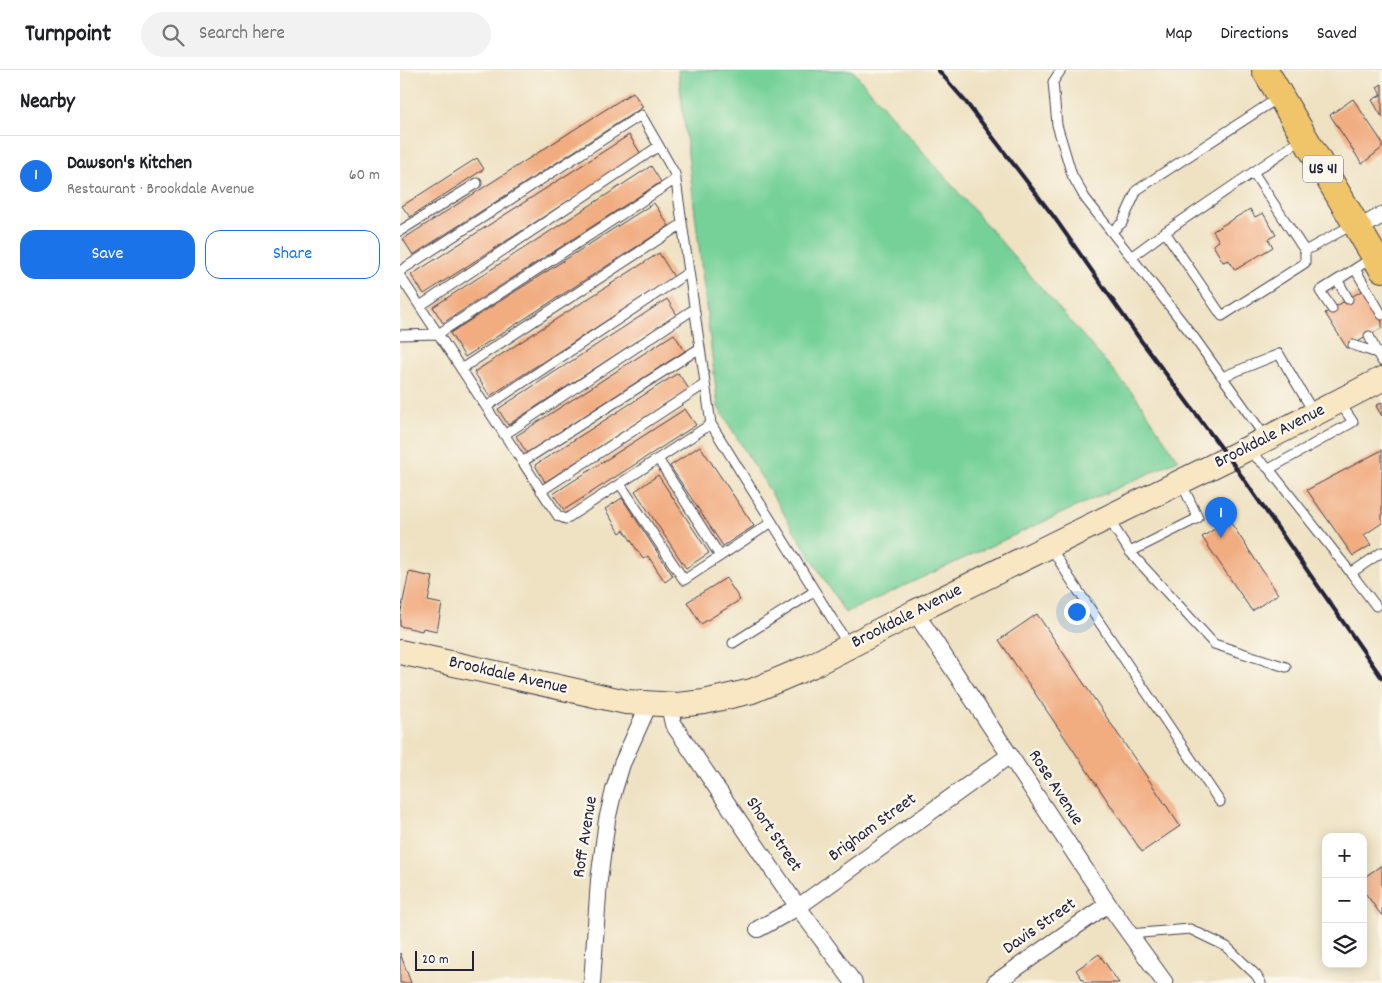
<!DOCTYPE html>
<meta charset="utf-8">
<style>
body{margin:0;font-family:Dekko,sans-serif;background:#f2f2f2;color:#202124}
.controls{position:absolute;right:15px;bottom:15px;display:grid;overflow:hidden;border-radius:10px;box-shadow:0 2px 12px #0003}
.controls button{width:45px;height:45px;display:grid;place-items:center;padding:0;border:0;border-bottom:1px solid #e0e0e0;background:#fff;color:#202124;font:25px sans-serif}
.scale{position:absolute;left:15px;bottom:12px;width:59px;box-sizing:border-box;padding-left:5px;border:2px solid #22223b;border-top:0;font-size:14px;line-height:18px;white-space:nowrap;color:#22223b;-webkit-text-stroke:4px #fbf7ec;paint-order:stroke}
.you{position:absolute;left:676px;top:541px;width:18px;height:18px;margin:-12px;border:4px solid #fff;border-radius:50%;background:#1a73e8;box-shadow:0 0 0 8px #1a73e833}
.badge{display:grid;place-items:center;width:32px;height:32px;border-radius:50%;background:#1a73e8;color:#fff;font-size:16px;font-weight:700}
.pin{position:absolute;translate:-50% -41px;filter:drop-shadow(0 1px 2px #0008)}
.pin::after{content:'';position:absolute;top:26px;width:18px;height:15px;background:inherit;clip-path:polygon(0 0,100% 0,50% 100%)}
.list{margin:0;padding:0;list-style:none}
h2{display:flex;justify-content:space-between;align-items:center;height:65px;margin:0;padding:0 20px;font-size:21px}
h2 small{font-size:16px;font-weight:400;color:#757577}
.list li{display:grid;grid-template-columns:32px 1fr auto;gap:15px;align-items:center;box-sizing:border-box;height:80px;padding:0 20px;border-top:1px solid #e0e0e0}
.list b{display:block;font-size:19px;white-space:nowrap}
.list p{margin:0;font-size:16px;white-space:nowrap;color:#757577}
.list em{font-size:16px;font-style:normal;color:#757577}
.actions{display:flex;gap:10px;padding:15px 20px}
.actions a{flex:1;padding:11px 0;border:1px solid #1a73e8;border-radius:15px;text-align:center;font-size:18px;color:#1a73e8}
.actions .main{background:#1a73e8;color:#fff}
.icon{flex:none;width:28px;height:28px;fill:none;stroke:currentColor;stroke-width:2;stroke-linecap:round;stroke-linejoin:round}
.map{position:relative;flex:none;width:982px;height:913px;overflow:hidden}
header{display:flex;align-items:center;gap:30px;box-sizing:border-box;height:70px;padding:0 25px;background:#fff;border-bottom:1px solid #e0e0e0}
header strong{font-size:24px}
nav{display:flex;gap:28px;margin-inline-start:auto;font-size:18px}
.search{width:350px;height:45px;background:#f2f2f2;display:flex;align-items:center;gap:12px;box-sizing:border-box;padding:0 18px;border-radius:28px;color:#757577;font-size:19px}
main{display:flex}
aside{flex:1;background:#fff}
.map>svg:first-child{display:block}
.green{fill:#76d198;stroke:#4c7a6a}
.building{fill:#f1ac80}
.lines{fill:none;stroke-linecap:round;stroke-linejoin:round}
.lane-casing{stroke:#413f4f;stroke-width:11}
.street-casing{stroke:#413f4f;stroke-width:18}
.secondary-casing{stroke:#413f4f;stroke-width:26}
.primary-casing{stroke:#413f4f;stroke-width:28}
.lane{stroke:#fff;stroke-width:9}
.street{stroke:#fff;stroke-width:16}
.secondary{stroke:#f9e7c3;stroke-width:24}
.primary{stroke:#f0c469;stroke-width:26}
.rail{stroke:#22223b;stroke-width:4}
.labels{text-anchor:middle;dominant-baseline:central;stroke-width:5;stroke-linejoin:round;paint-order:stroke}
.shield{fill:#fbf7ec;stroke:#636270;stroke-width:1}
.shield-label{font-size:16px;font-weight:bold;fill:#22223b}
.street-label{font-size:18px;fill:#22223b;stroke:#fbf7ec}
</style>
<header>
<strong>Turnpoint</strong>
<div class="search"><svg class="icon" aria-label="search" viewBox="0 0 24 24"><circle cx="10" cy="10" r="6"/><path d="M15 15l6 6"/></svg>Search here</div>
<nav><a>Map</a><a>Directions</a><a>Saved</a></nav>
</header>
<main>
<aside>
<h2>Nearby<small></small></h2>
<ul class="list">
<li><span class="badge">1</span><div><b>Dawson's Kitchen</b><p>Restaurant · Brookdale Avenue</p></div><em>60 m</em></li>
</ul>
<div class="actions"><a class="main">Save</a><a>Share</a></div>
</aside>
<div class="map">
<svg width="982" height="913" viewBox="0 0 982 913">
<rect width="100%" height="100%" fill="#fbf7ec"/>
<filter id="ink" filterUnits="userSpaceOnUse"><feTurbulence type="fractalNoise" baseFrequency=".02" numOctaves="2"/><feDisplacementMap in="SourceGraphic" scale="10" xChannelSelector="R" yChannelSelector="G"/><feConvolveMatrix kernelMatrix="1 2 1 2 8 2 1 2 1" color-interpolation-filters="sRGB"/></filter>
<filter id="wash" filterUnits="userSpaceOnUse"><feTurbulence type="fractalNoise" baseFrequency=".0096" numOctaves="4" result="noise"/><feDisplacementMap in="SourceGraphic" scale="20" xChannelSelector="R" yChannelSelector="G"/><feGaussianBlur stdDeviation="1.12" result="paint"/><feColorMatrix in="noise" values="0 0 0 0 0 0 0 0 0 0 0 0 0 0 0 0 0 1.4 0 .05"/><feComposite in="paint" operator="in"/></filter>
<g filter="url(#wash)">
<rect width="100%" height="100%" fill="#efe2c3"/>
<path class="green" d="M278 0H452L737 328 778 390 445 543 318 337Z"/>
<g id="blocks">
<path class="building" d="M982 14V47L972 30 981 25 977 17Z
M233 22 243 37 13 185 3 169Z
M953 29 982 72V78L962 94 930 45Z
M229 65 241 84 24 224 11 205Z
M77 88 84 99 10 147 2 136Z
M251 96 261 112 43 253 33 237Z
M254 133 269 156 65 287 50 263Z
M850 139 855 147 863 143 876 165 868 169 873 177 835 200 829 190 823 192 813 175 819 171 813 161Z
M259 183 274 207 90 326 74 302Z
M963 220 982 252V258L947 278 925 243Z
M267 229 277 245 108 355 98 339Z
M274 264 285 281 127 383 116 366Z
M278 303 289 319 145 412 135 395Z
M982 332V346L976 336Z
M285 339 296 355 164 440 153 424Z
M300 376 354 456 323 476 270 396Z
M982 380V453L964 465 971 475 953 486 907 420Z
M258 405 309 483 286 498 235 421Z
M222 428 273 506 265 512 248 486 243 489 224 460 220 463 205 439Z
M829 450 878 524 852 541 802 467Z
M9 502 33 507 28 531 42 534 37 561 23 558 22 561 0 556V546Z
M326 508 340 530 301 554 287 532Z
M637 544 780 756 742 782 599 570Z
M982 795V846L963 820V808Z
M0 883 11 913H0Z
M699 884 719 913H685L676 900Z"/>
</g>
</g>
<g filter="url(#ink)">
<use href="#blocks" fill-opacity="0" stroke="#413f4f" stroke-width="1"/>
<g class="lines">
<g class="lane-casing">
<path id="lane" d="M661 0 653 12 657 55 672 105 685 128 793 266 866 368
M902 69 765 162 822 246 905 193V181L952 155
M853 102 905 181
M0 161 77 113
M712 161 722 153 737 120 878 28
M731 187 765 162
M955 199 982 245
M0 201 241 45 275 104 311 354 449 576
M0 206 158 446 166 449 311 354
M938 211 948 229
M20 236 259 76
M932 239 920 221 972 188
M0 265 38 264 276 109
M969 266 977 283
M953 275 977 283 982 291
M61 299 282 154
M822 307 879 284 914 343
M86 337 289 202
M104 365 294 239
M849 381 869 399 953 352 940 333
M258 389 320 486
M122 392 300 278
M869 399 951 503 982 482
M220 414 284 510 372 452
M141 421 305 314
M708 448 730 482 798 448 781 412
M650 476 669 507 820 732
M730 482 814 574 886 597
M951 503 976 536
M333 573 415 521
M729 864 790 859 827 877 856 905 861 913"/>
</g>
<g class="street-casing">
<path id="street" d="M958 159 982 145
M515 542 708 834 765 913
M269 635 273 654 398 837 454 913
M358 859 398 837 610 685
M192 913 199 810 207 750 214 720 222 694 249 634
M595 913 708 834"/>
</g>
<g class="secondary-casing">
<path id="secondary" d="M0 582 226 632 278 635 304 632 352 621 411 596 515 542 829 388 982 309"/>
</g>
<g class="primary-casing">
<path id="primary" d="M865 0 982 199"/>
</g>
<use href="#lane" class="lane"/>
<use href="#street" class="street"/>
<use href="#secondary" class="secondary"/>
<use href="#primary" class="primary"/>
<path class="rail" d="M538 0 565 31 654 147 742 272 829 388 982 608"/>
</g>
</g>
<g class="labels">
<rect class="shield" x="903" y="85.5" width="40" height="27" rx="4"/>
<g class="shield-label">
<text x="923" y="99">US 41</text>
</g>
<g class="street-label">
<text transform="translate(870 367) rotate(-27)">Brookdale Avenue</text>
<text transform="translate(507 547) rotate(-27)">Brookdale Avenue</text>
<text transform="translate(108 606) rotate(13)">Brookdale Avenue</text>
<text transform="translate(655 718) rotate(57)">Rose Avenue</text>
<text transform="translate(473 758) rotate(-36)">Brigham Street</text>
<text transform="translate(373 765) rotate(56)">Short Street</text>
<text transform="translate(186 767) rotate(-81)">Roff Avenue</text>
<text transform="translate(640 857) rotate(-35)">Davis Street</text>
</g>
</g>
</svg>
<div class="controls">
<button>+</button>
<button>−</button>
<button><svg class="icon" aria-label="layers" viewBox="0 0 24 24"><path d="M12 4l9 5-9 5-9-5zM3 14l9 5 9-5"/></svg></button>
</div>
<div class="scale">20 m</div>
<div class="you"></div>
<div class="pin badge" style="left:821px;top:468px">1</div>
</div>
</main>
